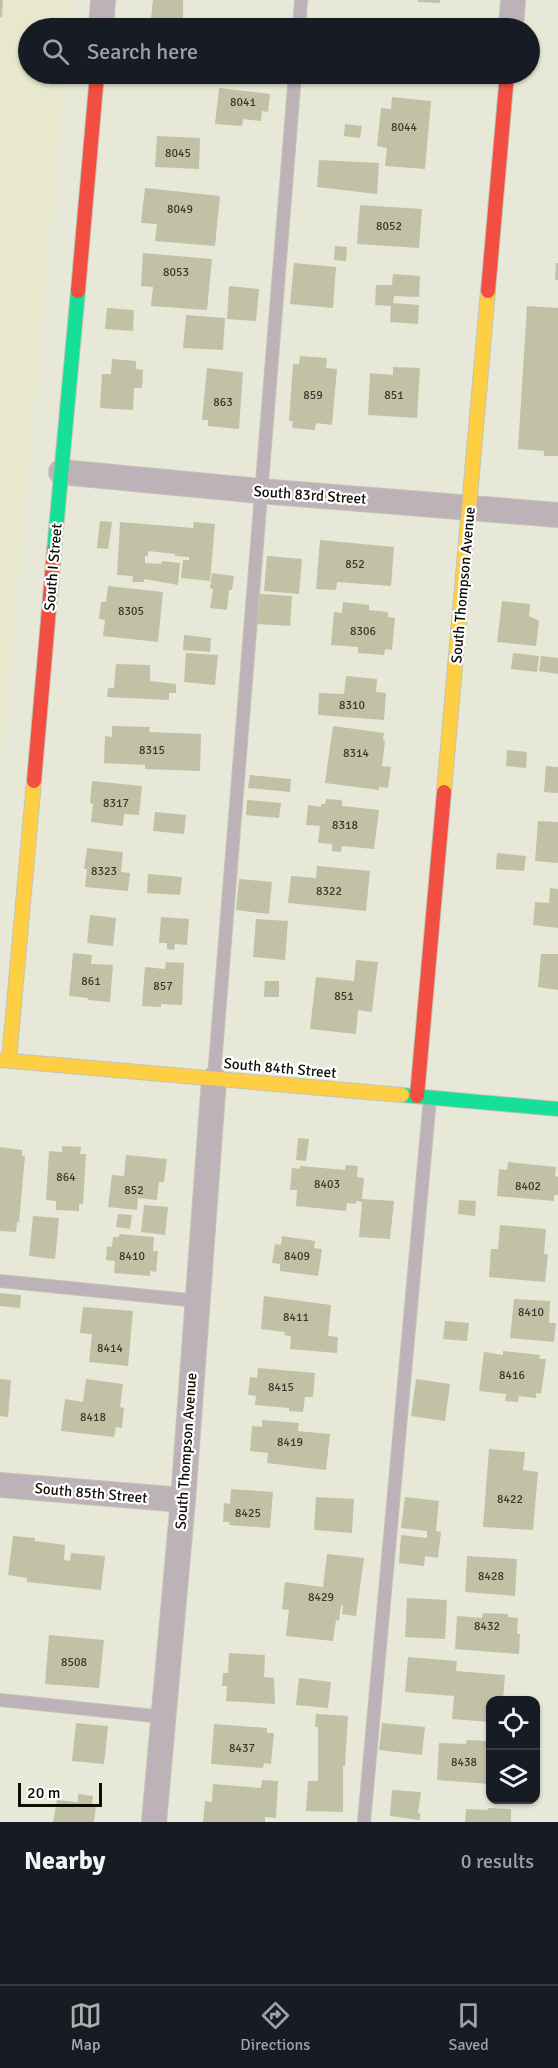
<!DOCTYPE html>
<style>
body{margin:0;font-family:Signika,sans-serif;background:#242831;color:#f1f3f6}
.controls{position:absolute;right:18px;bottom:18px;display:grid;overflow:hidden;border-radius:12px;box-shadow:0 2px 4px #0004}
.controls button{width:54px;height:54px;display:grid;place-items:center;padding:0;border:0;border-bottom:2px solid #363941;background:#171b24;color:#f1f3f6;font:30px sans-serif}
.scale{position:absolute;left:18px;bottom:15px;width:84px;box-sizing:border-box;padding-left:6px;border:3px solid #0d0d04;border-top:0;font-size:16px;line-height:21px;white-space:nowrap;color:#0d0d04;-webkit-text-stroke:4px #fff;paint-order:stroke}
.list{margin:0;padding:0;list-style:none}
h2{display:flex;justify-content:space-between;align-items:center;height:78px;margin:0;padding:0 24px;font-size:26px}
h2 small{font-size:20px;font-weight:400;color:#9ea1a6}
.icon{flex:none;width:33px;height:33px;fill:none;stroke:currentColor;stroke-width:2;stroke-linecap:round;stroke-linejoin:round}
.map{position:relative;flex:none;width:558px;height:1822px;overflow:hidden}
.search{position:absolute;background:#171b24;box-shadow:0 2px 4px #0004;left:18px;right:18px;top:18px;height:66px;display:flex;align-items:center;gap:15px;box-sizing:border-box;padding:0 21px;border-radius:33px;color:#9ea1a6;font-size:22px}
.sheet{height:162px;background:#171b24}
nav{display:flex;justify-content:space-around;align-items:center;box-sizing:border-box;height:84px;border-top:2px solid #363941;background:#171b24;font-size:16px;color:#9ea1a6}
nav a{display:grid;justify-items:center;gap:3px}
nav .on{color:#adaeaa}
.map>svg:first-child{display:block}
.built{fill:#e7e8cc}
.building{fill:#c0c1a5}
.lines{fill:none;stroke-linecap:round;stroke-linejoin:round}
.lane-casing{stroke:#c3c3b8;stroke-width:14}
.street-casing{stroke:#c3c3b8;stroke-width:26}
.fast-casing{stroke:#c3c3b8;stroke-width:16}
.slow-casing{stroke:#c3c3b8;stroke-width:16}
.jam-casing{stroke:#c3c3b8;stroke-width:16}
.lane{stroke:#bdb2b7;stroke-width:12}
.street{stroke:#bdb2b7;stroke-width:24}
.fast{stroke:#16e098;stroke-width:14}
.slow{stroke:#ffcf43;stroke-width:14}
.jam{stroke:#f24e42;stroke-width:14}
.labels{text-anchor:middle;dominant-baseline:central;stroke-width:4.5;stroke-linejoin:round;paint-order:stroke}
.number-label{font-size:12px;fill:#3a3a2c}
.street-label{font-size:15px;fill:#0d0d04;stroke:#fff}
</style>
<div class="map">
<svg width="558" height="1822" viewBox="0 0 558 1822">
<rect width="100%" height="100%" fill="#e8e8d8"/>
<path class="built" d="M0 0H71L68 28H28V74H64L0 771Z"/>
<path class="building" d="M0 0H3L2 17H0Z
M153 0H183V19L200 20 199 28H148L149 18 151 19Z
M418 0H440V3L418 2Z
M342 18 434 26V28H342Z
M219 88 270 94 268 112 262 111 261 121 243 119 242 126 215 124Z
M392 97 431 101 425 169 385 166 387 148 377 146 381 108 391 109Z
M345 124 362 126 360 138 344 136Z
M157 136 200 138 199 169 155 167Z
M319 160 379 163 377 194 317 187Z
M145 188 220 196 215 246 155 241 157 224 141 223Z
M360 205 422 209 419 248 357 244Z
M335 246 347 247 346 261 334 260Z
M143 253 212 259 207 310 151 306 153 287 141 286Z
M294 263 336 267 333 308 290 304Z
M556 263H558V280H555Z
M393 274 420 276 419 297 394 296 393 303 419 305 418 324 390 322 391 306 375 305 376 285H392Z
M229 286 259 289 256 321 227 319Z
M527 306 558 308V456H544V451L518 449Z
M107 308 134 310 133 331 105 329Z
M186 315 225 318 223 350 183 348Z
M300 356 327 358 326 368 337 369 332 425 316 423 315 430 292 428 293 421H289L293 364H299Z
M112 359 136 361V369L143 370 142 388H134L133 410 100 408 102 374H111Z
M393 367 420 368 417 418 368 415 370 373 393 375Z
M207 368 243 372 239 429 208 426V420H202Z
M100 521 112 522 108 549 97 548Z
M120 522 193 528 194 522 215 524 210 581 181 578 183 560H189V557L175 556V554L148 551V556H145V563L161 564 162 561 180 563 178 585 144 579V582H132L133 576 117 575Z
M320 540 394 547 391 586 337 582 336 590 316 589Z
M267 556 302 559 299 594 264 591Z
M212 573 234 576 232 590H229L227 610 210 608 213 589 210 588Z
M108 586 163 592 158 642 103 636 105 620 99 619 101 602H106Z
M260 594 292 596 290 626 257 624Z
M502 601 530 604 529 616 539 621 536 646 497 642Z
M343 602 369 605V610L388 612V617L395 618 392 650 385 649 384 655 358 653V647L331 645 334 612 342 613Z
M184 635 211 638 210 652 183 650Z
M186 653 218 655 215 685 184 682Z
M513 653 539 656 537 672 511 669Z
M541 656 558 658V674L539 671Z
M116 664 150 665V681L176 684V693H169V700L107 697 108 688H114Z
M346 676 377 679 376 692 386 693 384 720 318 715 319 693 344 694Z
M112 726 150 727 149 732 201 734 200 771 145 769V765L104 763 105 736 112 737Z
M333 726 384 733 383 740 385 741 382 766 391 767 388 788 379 787V790L325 783Z
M507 750 527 752 526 768 506 766Z
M546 766 558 767V793L544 792Z
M250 775 291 779 290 792 248 788Z
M92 781 142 786 139 815 124 814 123 826 91 822 93 804 90 803Z
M326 799 342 800V806L379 810 374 849 342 846 341 852 332 851V844L318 843 320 826 306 825 308 805 321 807V804H325Z
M247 800 281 803 279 818 246 815Z
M155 812 186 815 184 834 153 831Z
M538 821 558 822V863L535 861Z
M87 848 123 852 121 872 130 873 128 891 85 887 87 869H84Z
M497 853 526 856 524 871 496 869Z
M317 866 370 871 366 911 288 903 291 876 316 878Z
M148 874 182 877 180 895 147 893Z
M239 879 272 882 269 914 236 910Z
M550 888 558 889V928L533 925 535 902 549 903Z
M90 915 116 918 113 946 87 943Z
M161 917 189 919 187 945 175 944 174 950 167 949V943H159Z
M256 919 288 921 285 960 253 957Z
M73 953 92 955 91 964 113 965 110 1002 88 1000V998L69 996Z
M541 954H558V990L538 987Z
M356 960 378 962 372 1012 358 1010 356 1034 310 1029 316 977 354 981Z
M166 962 184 963 182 1005 161 1004V1007L142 1006 145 967 165 969Z
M265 981H279V997H264Z
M298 1138 309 1139 306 1161 296 1160Z
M62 1146 81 1147 80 1154H86L83 1204H79V1211L56 1210V1201L46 1200 49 1151 62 1152Z
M0 1147 22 1150V1156H25L19 1222H17L16 1232 0 1231Z
M126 1155 167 1159 164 1182H159L157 1200 138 1198 137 1210 108 1207 112 1175 124 1176Z
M508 1162 556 1167 555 1176 558 1177V1195H554V1201L497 1196 499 1169 507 1170Z
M346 1165 358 1166 357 1177 364 1178 362 1199 394 1201 390 1239 359 1237 362 1202 356 1201V1204L347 1203 346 1211 296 1206 297 1190H290L292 1168 300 1169V1166L345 1170Z
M459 1200 476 1201 475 1216 458 1214Z
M144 1205 168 1207 165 1235 141 1232Z
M118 1214 132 1215 130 1229 116 1227Z
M33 1216 59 1218 55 1259 29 1256Z
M500 1225 546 1229 544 1254H548L545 1282 489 1277 491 1249H498Z
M119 1234 154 1237 153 1251H158L156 1272 150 1271V1276L114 1273 115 1261 106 1260 107 1246 112 1247 113 1237H119Z
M282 1236 315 1241 314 1248 322 1249 318 1276 280 1271V1264L272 1263 275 1244 281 1245Z
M0 1293 21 1295 20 1308 0 1306Z
M264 1296 331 1305 328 1336 338 1337 337 1353 290 1349 291 1336 284 1335 285 1332 261 1329Z
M514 1299 550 1301 549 1323H556L554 1342 510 1338Z
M83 1307 133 1311 128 1366 89 1362 92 1334 80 1333Z
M445 1321 469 1323 467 1341 443 1339Z
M503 1351 540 1355 539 1359H546L541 1394 536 1393V1398L519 1396 518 1402 505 1401 506 1394 479 1391 484 1352 503 1355Z
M258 1368 315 1373 313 1397H305L303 1412 289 1411V1408L255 1405 256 1396 248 1395 250 1377 257 1378Z
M0 1379 11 1380 8 1417 0 1416Z
M86 1379 123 1384 120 1407 124 1408 122 1428 116 1427 114 1437 61 1431 65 1399 83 1402Z
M416 1379 450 1384 445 1421 411 1416Z
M262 1420 299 1423 298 1431 330 1434 326 1470 267 1463 268 1453 250 1451 252 1426 262 1427Z
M489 1449 525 1452 523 1470 538 1472 533 1530 483 1527Z
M231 1489 273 1492 270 1528 229 1525 230 1522H223L224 1503 230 1504Z
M316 1497 354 1499 352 1533 314 1530Z
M405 1497 439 1501 436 1531 441 1532 438 1558 425 1556 424 1566 399 1563 401 1535 427 1538V1531L401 1528Z
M13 1536 35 1538V1541L65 1545 64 1560 70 1561 71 1553 105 1556 101 1590 27 1582V1578L8 1575Z
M327 1554 364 1558 356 1616 342 1614 343 1605H341L339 1621 336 1620 333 1641 286 1636 289 1610 282 1609 285 1582 323 1587Z
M467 1556 517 1559 515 1596 465 1592Z
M407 1598 447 1600 445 1639 405 1637Z
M483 1613 508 1614V1617L518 1618 517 1634H520L519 1654 455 1649 457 1616 482 1618Z
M49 1635 104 1640 99 1688 45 1684Z
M229 1653 265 1655 264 1677 274 1678 275 1704 226 1701 227 1686H222L223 1673H228Z
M408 1657 457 1661 456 1671 505 1675 503 1700H490V1722L452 1719 454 1696 405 1692Z
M299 1678 331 1682 328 1708 296 1705Z
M316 1714 348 1716 345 1766H343V1812L306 1811 308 1781H318V1727H315Z
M76 1723 108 1726 104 1764 72 1761Z
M382 1723 425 1727 422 1755 379 1750Z
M214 1724 267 1728V1733H274L271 1764 264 1763 263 1768 211 1764Z
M467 1740 490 1741V1784L437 1780 439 1743 466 1744Z
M262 1780 278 1781 276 1818 265 1817V1822H203L205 1801 212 1802 213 1784 261 1788Z
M392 1790 421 1792 418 1813H420V1820L390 1816Z
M78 1794 93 1796 92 1805H96L94 1822H53L57 1800 78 1802Z
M488 1808 511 1809V1822H465L466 1809 488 1810Z"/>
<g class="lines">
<g class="lane-casing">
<path id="lane" d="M299 28 301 0
M214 1077 295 74
M0 1281 198 1301
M0 1700 164 1717
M364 1822 430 1098"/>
</g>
<g class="street-casing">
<path id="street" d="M101 28 103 0
M511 28 513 0
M61 472 260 491 558 515
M0 1485 183 1500
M154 1822 183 1500 214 1079"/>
</g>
<g class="fast-casing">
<path id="fast" d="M54 551 78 291
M402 1095 558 1109"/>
</g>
<g class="slow-casing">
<path id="slow" d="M444 792 488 291
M0 1060 402 1095
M9 1060 34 781"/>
</g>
<g class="jam-casing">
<path id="jam" d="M78 291 97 74
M488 291 507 74
M34 781 54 551
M417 1096 444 792"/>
</g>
<use href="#lane" class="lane"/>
<use href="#street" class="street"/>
<use href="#fast" class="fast"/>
<use href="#slow" class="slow"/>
<use href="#jam" class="jam"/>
</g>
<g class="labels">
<g class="number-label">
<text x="243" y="102">8041</text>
<text x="404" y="127">8044</text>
<text x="178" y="153">8045</text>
<text x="180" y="209">8049</text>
<text x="389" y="226">8052</text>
<text x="176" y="272">8053</text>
<text x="313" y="395">859</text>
<text x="394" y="395">851</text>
<text x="223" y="402">863</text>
<text x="355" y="564">852</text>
<text x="131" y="611">8305</text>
<text x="363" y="631">8306</text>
<text x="352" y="705">8310</text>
<text x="152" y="750">8315</text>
<text x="356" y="753">8314</text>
<text x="116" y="803">8317</text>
<text x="345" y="825">8318</text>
<text x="104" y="871">8323</text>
<text x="329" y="891">8322</text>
<text x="91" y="981">861</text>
<text x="163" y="986">857</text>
<text x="344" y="996">851</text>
<text x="66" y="1177">864</text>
<text x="327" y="1184">8403</text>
<text x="528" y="1186">8402</text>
<text x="134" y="1190">852</text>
<text x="132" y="1256">8410</text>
<text x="297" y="1256">8409</text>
<text x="531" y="1312">8410</text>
<text x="296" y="1317">8411</text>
<text x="110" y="1348">8414</text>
<text x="512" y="1375">8416</text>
<text x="281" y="1387">8415</text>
<text x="93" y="1417">8418</text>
<text x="290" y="1442">8419</text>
<text x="510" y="1499">8422</text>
<text x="248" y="1513">8425</text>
<text x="491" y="1576">8428</text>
<text x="321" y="1597">8429</text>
<text x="487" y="1626">8432</text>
<text x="74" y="1662">8508</text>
<text x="242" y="1748">8437</text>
<text x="464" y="1762">8438</text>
</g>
<g class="street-label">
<text transform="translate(310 495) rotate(4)">South 83rd Street</text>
<text transform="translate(53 567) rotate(-85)">South I Street</text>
<text transform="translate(463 585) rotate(-85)">South Thompson Avenue</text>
<text transform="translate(280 1068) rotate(5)">South 84th Street</text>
<text transform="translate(186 1451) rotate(-86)">South Thompson Avenue</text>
<text transform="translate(91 1493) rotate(5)">South 85th Street</text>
</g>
</g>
</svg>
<div class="controls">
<button><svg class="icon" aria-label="locate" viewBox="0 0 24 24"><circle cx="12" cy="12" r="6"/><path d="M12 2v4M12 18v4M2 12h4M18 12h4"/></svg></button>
<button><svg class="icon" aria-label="layers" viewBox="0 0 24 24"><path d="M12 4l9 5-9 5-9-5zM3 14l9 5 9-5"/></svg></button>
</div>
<div class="scale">20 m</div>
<div class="search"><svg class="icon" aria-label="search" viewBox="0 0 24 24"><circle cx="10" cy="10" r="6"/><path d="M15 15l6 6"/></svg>Search here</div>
</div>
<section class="sheet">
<h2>Nearby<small>0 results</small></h2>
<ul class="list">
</ul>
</section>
<nav>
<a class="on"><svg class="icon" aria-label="map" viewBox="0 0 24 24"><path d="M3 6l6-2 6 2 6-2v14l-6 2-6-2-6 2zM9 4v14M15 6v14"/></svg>Map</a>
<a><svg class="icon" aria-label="directions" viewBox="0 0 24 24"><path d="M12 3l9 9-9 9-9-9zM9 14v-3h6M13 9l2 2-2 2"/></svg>Directions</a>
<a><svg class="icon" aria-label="saved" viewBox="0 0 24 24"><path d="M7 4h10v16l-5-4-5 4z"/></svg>Saved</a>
</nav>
